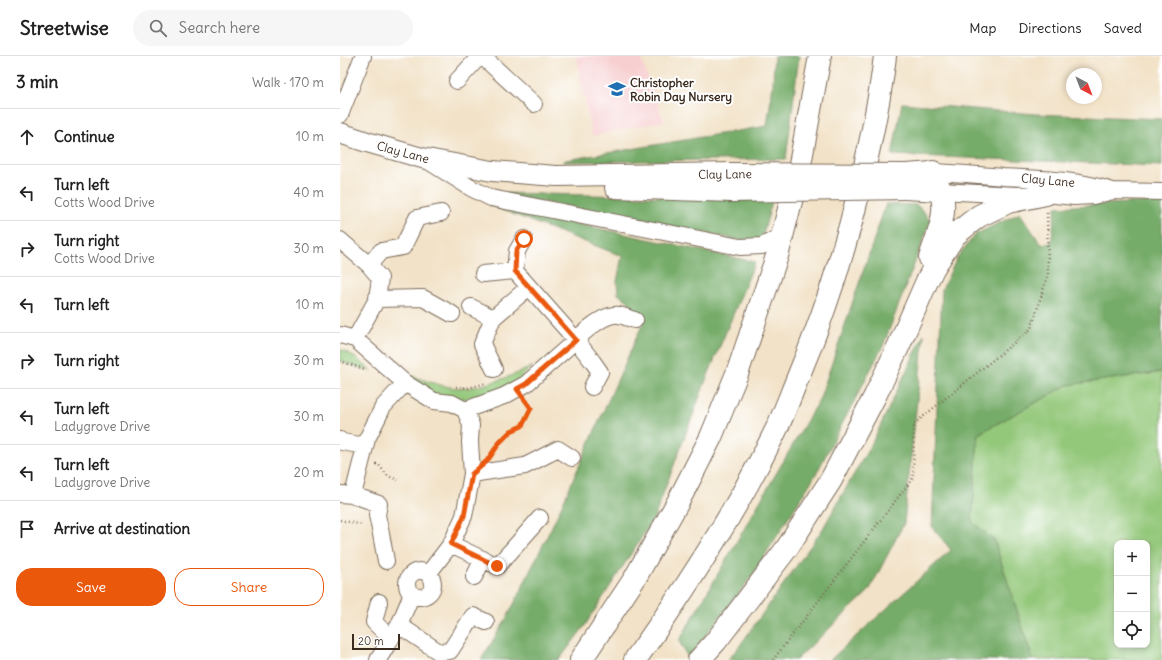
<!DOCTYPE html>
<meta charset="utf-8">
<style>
body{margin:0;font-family:Delius,sans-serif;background:#f6f6f6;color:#222}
.controls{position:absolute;right:12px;bottom:12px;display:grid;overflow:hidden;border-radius:8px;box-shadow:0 2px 6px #0003}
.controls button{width:36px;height:36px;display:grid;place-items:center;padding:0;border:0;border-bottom:1px solid #e0e0e0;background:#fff;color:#222;font:20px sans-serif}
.compass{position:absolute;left:726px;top:12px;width:36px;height:36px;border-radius:50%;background:#fff;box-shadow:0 2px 6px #0003;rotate:138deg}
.scale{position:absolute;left:12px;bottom:10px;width:48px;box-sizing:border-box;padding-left:4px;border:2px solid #3b2a1e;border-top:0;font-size:11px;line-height:14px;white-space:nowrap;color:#3b2a1e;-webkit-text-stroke:3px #fff;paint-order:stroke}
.stop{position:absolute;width:12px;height:12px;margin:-9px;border:3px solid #ea580c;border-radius:50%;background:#fff}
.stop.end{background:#ea580c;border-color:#fff;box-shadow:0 1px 4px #0008}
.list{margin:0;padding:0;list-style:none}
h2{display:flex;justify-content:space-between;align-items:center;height:52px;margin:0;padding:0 16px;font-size:17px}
h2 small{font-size:13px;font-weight:400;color:#767676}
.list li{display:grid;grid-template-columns:26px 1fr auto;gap:12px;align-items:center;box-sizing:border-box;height:56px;padding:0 16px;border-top:1px solid #e0e0e0}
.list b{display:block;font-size:15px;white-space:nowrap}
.list p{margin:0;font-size:13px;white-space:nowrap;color:#767676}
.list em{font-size:13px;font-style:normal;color:#767676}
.actions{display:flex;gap:8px;padding:12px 16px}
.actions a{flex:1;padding:9px 0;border:1px solid #ea580c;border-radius:16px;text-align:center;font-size:14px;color:#ea580c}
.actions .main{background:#ea580c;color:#fff}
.icon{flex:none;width:22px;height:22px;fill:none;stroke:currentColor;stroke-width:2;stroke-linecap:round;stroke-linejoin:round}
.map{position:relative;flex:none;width:822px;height:604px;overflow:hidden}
header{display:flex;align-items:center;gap:24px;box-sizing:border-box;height:56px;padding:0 20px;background:#fff;border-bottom:1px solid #e0e0e0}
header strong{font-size:19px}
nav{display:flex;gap:22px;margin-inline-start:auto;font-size:14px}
.search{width:280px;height:36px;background:#f6f6f6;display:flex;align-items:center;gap:10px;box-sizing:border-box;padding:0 14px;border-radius:22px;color:#767676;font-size:15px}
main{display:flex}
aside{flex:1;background:#fff}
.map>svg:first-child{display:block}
.built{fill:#f7cfd0}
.green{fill:#93c779;stroke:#67784c;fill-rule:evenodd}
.forest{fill:#76ac69;stroke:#586b44}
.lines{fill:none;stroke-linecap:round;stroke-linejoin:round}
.minor-casing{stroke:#7b6a59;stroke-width:18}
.major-casing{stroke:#7b6a59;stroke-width:22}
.highway-casing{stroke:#7b6a59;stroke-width:24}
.path{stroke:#7b6a59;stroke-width:2.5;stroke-dasharray:1 3;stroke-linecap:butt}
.minor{stroke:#fff;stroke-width:16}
.major{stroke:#fff;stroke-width:20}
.highway{stroke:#fff;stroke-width:22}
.major-bridge-casing{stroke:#7b6a59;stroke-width:22;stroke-linecap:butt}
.major-bridge{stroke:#fff;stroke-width:20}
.route{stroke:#ea580c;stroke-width:5}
.labels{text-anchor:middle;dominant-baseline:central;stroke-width:4;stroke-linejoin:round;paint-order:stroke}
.poi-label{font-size:12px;font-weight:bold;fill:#3b2a1e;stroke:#fff;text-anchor:start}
.street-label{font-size:12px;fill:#3b2a1e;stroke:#fff}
</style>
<header>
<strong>Streetwise</strong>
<div class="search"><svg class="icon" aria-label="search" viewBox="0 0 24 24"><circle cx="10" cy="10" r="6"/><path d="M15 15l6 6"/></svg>Search here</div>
<nav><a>Map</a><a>Directions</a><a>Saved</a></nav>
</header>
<main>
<aside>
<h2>3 min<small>Walk · 170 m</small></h2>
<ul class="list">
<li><svg class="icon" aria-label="ahead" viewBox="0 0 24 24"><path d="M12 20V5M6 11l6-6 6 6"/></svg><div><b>Continue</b></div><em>10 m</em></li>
<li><svg class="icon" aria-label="left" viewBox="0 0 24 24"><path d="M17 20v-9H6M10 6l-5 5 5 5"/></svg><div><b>Turn left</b><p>Cotts Wood Drive</p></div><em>40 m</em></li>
<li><svg class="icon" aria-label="right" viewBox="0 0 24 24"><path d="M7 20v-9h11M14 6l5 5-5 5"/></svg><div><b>Turn right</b><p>Cotts Wood Drive</p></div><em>30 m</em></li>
<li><svg class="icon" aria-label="left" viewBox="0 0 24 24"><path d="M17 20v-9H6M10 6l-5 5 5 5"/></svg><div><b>Turn left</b></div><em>10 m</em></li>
<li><svg class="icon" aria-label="right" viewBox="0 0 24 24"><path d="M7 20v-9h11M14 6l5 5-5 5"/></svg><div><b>Turn right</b></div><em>30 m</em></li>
<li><svg class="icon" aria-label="left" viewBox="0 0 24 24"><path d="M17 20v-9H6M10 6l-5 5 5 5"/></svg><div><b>Turn left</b><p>Ladygrove Drive</p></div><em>30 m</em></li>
<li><svg class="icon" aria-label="left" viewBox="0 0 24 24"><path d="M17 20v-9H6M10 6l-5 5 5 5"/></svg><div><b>Turn left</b><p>Ladygrove Drive</p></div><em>20 m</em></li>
<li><svg class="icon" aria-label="arrive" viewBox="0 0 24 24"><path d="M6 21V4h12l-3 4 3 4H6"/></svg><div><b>Arrive at destination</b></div></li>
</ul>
<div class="actions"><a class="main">Save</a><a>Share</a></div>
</aside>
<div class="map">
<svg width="822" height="604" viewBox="0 0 822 604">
<rect width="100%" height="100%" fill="#fff"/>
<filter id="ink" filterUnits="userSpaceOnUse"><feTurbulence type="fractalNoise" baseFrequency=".025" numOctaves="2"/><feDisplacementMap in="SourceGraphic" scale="8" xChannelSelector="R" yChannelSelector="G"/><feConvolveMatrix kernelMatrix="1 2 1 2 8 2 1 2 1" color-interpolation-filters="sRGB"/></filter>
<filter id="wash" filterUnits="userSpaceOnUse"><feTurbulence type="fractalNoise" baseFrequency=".012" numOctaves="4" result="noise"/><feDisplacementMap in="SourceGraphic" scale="16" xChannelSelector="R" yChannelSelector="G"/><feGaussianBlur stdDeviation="0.9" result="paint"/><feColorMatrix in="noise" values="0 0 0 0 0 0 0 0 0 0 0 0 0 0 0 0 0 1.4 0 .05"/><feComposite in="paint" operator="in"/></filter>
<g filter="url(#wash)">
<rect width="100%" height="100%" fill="#f2e2c7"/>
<path class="built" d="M236 0H300L324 65 252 80Z"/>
<path class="green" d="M0 293 12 299 32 315 23 313 0 305Z
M193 310 170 331 149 339 132 343 108 342 92 338 62 316C80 323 109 334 128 332 148 329 175 319 193 310Z
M822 316V604H693L654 484 632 466 638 378 728 329ZM777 487H807V589H777Z"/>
<path class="forest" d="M434 0H459L446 103 223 106 226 104 427 70 433 29Z
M562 47 695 58 822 63V110L552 99Z
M156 137 433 143 420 188Z
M822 145V316L728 329 638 378 632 466 654 484 693 604H490L611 494 592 471 602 233 618 200 636 178 680 157 701 188 711 187 716 151Z
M546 148 577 149 591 164 543 290 476 418 412 520 348 602 339 585 480 342Z
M149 149 415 206 366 324 314 462 244 571 219 604H141L169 558 217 460 251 383 303 267 287 244 278 238 277 225 282 200Z
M584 278 564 467 529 535 456 604H388L398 592 482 474 533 385Z"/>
</g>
<g filter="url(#ink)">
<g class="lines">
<g class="minor-casing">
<path id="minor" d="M142 0 194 48
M117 25 140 0
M0 59 23 0
M88 105 131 132 151 142 400 191 422 190 443 179
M593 116C616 117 640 119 663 121 700 123 738 123 773 135
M600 135 676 139 706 138 734 141 753 140 773 135 822 136
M0 184 29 209 40 222 37 243 15 283
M29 209 41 195 63 191 77 162 101 157
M175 215 236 284C245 275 265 257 279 259 284 260 290 263 295 264
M175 215 177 195 184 183
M143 218 175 215
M37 243 83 242 112 258
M131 251 153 262
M0 279 15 283 65 327 94 345 112 347 125 354 164 340 186 328 236 284 253 306 260 316 252 331
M154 313 142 288 153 262 189 231
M0 384 2 386 25 390
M132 418 185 410 218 393 232 402
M0 438 13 439 39 448 37 459 41 478 46 505
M13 439 27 383 43 351 65 327
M111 488 157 510 171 495 200 462
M67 528a13 13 0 1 1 26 0a13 13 0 1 1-26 0Z
M88 518 111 488 124 460 132 418 130 386 131 369 125 354
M134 521 143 503
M39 546 34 566 51 583
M59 569 99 596 110 595 133 560 146 566
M38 604 59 569 72 538"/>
</g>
<g class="major-casing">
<path id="major" d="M0 77 27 86 82 102 152 115 216 120 393 117
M566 118 593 116
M275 132 392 136
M565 133 600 135"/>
</g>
<g class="highway-casing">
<path id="highway" d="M590 202C595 185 605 165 603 146 602 136 597 126 593 116
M241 604 295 522 338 446 371 381 398 315 437 200 459 114 480 0
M295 604C348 530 397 454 437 372 444 357 450 341 456 326 483 262 505 195 521 127 531 85 540 43 545 0
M359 604 376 585 447 492 491 424 535 340 559 289 587 225 594 211 615 179 631 166 639 160 668 146 706 138"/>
</g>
<path class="path" d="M0 305 24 313
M116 331 128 332 147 327
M151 400 160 386 171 375 182 370 191 352 186 345
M36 408H38L48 420 58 424
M0 464 23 469
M433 604 573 422 574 368 691 273 708 218 707 157"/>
<use href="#minor" class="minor"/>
<use href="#major" class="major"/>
<use href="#highway" class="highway"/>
<g class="major-bridge-casing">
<path id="major-bridge" d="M393 117 566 118
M392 136 565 133"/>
</g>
<use href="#major-bridge" class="major-bridge"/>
</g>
</g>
<g class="lines" filter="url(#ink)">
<path class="route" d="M157 510 111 488 124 460 132 418 147 405 160 386 171 375 182 370 191 352 177 333 186 328 236 284 175 215 176 195 184 183"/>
</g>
<defs>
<g id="school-bare" transform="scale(1.38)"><path d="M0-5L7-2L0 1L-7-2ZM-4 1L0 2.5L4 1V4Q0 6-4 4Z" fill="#1f6fb2" stroke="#fff" stroke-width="2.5" paint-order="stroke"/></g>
</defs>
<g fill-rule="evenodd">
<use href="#school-bare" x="277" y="33"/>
</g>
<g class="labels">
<g class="poi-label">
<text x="290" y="26">Christopher<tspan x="290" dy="14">Robin Day Nursery</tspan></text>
</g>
<g class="street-label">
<text transform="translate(63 96) rotate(15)">Clay Lane</text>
<text transform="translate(385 118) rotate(-1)">Clay Lane</text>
<text transform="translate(708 124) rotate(5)">Clay Lane</text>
</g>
</g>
</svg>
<div class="controls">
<button>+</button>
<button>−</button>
<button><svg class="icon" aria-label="locate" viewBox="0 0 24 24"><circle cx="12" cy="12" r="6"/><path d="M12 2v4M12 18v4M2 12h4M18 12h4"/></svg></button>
</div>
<svg class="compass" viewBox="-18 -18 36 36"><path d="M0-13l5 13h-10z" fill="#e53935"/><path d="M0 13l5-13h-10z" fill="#767676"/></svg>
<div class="scale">20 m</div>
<div class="stop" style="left:184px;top:183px"></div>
<div class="stop end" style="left:157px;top:510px"></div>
</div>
</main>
